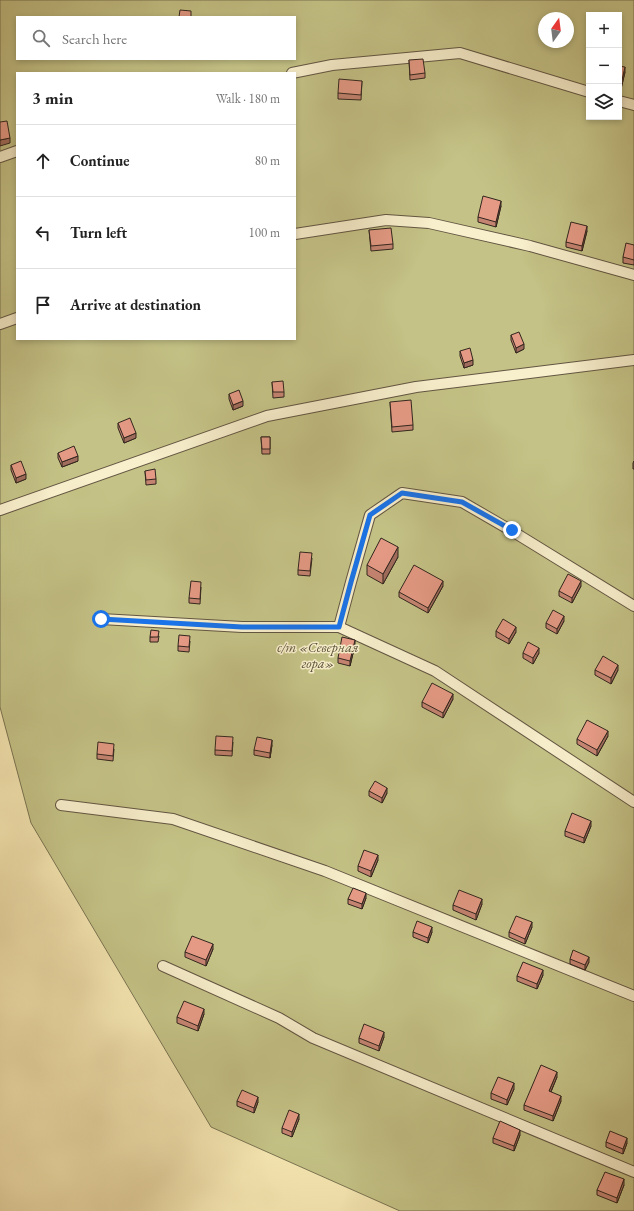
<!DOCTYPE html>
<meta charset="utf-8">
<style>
body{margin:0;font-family:"EB Garamond",serif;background:#f6f6f6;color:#222}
.controls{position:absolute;right:12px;top:12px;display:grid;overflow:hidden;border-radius:0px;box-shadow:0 2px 6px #0003}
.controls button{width:36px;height:36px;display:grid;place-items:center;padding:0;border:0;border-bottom:1px solid #e0e0e0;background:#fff;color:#222;font:20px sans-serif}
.compass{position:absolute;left:538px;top:12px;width:36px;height:36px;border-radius:50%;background:#fff;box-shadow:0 2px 6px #0003;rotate:14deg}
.stop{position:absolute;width:12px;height:12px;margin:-9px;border:3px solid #1a73e8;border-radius:50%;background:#fff}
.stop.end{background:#1a73e8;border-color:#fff;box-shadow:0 1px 4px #0008}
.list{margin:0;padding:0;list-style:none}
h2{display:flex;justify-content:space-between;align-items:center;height:52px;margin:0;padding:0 16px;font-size:17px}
h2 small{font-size:13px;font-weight:400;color:#767676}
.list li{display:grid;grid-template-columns:26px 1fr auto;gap:12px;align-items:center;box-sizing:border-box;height:72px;padding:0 16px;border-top:1px solid #e0e0e0}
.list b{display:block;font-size:15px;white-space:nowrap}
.list em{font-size:13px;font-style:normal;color:#767676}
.icon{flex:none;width:22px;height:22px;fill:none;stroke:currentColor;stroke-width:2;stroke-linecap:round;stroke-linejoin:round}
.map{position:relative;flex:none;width:634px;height:1211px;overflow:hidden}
.search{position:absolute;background:#fff;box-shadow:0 2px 6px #0003;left:16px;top:16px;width:280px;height:44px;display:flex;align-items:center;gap:10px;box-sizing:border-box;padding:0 14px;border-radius:0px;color:#767676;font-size:15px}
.panel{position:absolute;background:#fff;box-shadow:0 2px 6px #0003;left:16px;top:72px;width:280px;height:268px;border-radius:0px}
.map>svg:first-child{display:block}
.green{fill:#c4c286;stroke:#7a7452;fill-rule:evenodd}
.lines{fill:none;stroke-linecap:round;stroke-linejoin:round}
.service-casing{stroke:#625542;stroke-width:12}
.service{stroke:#f8efcc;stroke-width:10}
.wall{fill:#c58472;stroke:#31251d}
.shaded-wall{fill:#a06c5d;stroke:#31251d}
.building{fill:#e59a85;stroke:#31251d}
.route{stroke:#1a73e8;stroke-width:5}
.labels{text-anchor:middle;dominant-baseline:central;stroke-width:3;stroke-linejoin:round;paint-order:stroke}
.park-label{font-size:14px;font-style:italic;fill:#5d543c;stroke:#f8efcc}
</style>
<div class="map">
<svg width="634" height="1211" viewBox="0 0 634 1211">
<rect width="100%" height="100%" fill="#f5e6b1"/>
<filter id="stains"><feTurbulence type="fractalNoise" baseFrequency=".005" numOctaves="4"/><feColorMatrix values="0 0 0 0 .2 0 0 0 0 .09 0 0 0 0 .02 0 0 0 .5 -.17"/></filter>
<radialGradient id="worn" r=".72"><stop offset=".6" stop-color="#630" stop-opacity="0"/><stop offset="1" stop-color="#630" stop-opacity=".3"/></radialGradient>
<path class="green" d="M0 0H634V1211H400L211 1127 31 823 0 707ZM589 15H619V117H589ZM17 17H295V59H17ZM544 18H568V42H544ZM17 73H295V339H17Z"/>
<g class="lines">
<g class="service-casing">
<path id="service" d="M292 73 332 65 460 53 589 92
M619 101 634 105
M0 157 17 151
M295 234 386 220 429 223 530 246 634 275
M0 324 17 318
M0 510 267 416 416 387 634 360
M101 619 242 627H339L435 671 634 802
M339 627 351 582 370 515 402 493 462 502 512 531 634 606
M61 805 173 819 325 871 634 996
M163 966 279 1018 313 1038 634 1172"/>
</g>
<use href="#service" class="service"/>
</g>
<path class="wall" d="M409 60 425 73V78L410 80Z
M619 66 625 72 621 89H619Z
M362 81 361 100 338 99V93Z
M501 206 496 227 478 222V217Z
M369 230 393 244V249L371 251Z
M587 231 582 251 566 247V242Z
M634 245V265L623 263V257Z
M511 335 524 349 516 353 511 340Z
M460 351 473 365 464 368 460 356Z
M272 382 284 392V397L273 398Z
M229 394 243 406 233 410 229 399Z
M390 402 413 425V430L392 432Z
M118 423 136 438 124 443 118 428Z
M261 437H270V454H262Z
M58 453 78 461 62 467 58 458Z
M634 461V469H633V463Z
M11 465 26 479 16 483 11 470Z
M145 471 156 479V484L146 485Z
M398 557 383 584 367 575V565Z
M312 558 310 576 298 575V570Z
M443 586 428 613 399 597V592Z
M581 586 572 603 559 596V591Z
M201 587 200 604 189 603V598Z
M564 621 557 634 546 628V623Z
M496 631 516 632 509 644 496 637Z
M159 636 158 642H150V637Z
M190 641 189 652 178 651V646Z
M355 645 350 666 338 663V658Z
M523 653H539L533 664 523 658Z
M595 670H618L611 684 595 675Z
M453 699 443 718 422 707V702Z
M608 736 597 756 577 744V739Z
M233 742 232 756 215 755V750Z
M272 745 270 758 254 755V750Z
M114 749 113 761 97 759V754Z
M369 791 387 793 382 803 369 796Z
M591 826 584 843 565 836V831Z
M378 860 371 877 358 871V866Z
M366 898 362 909 348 904V899Z
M482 904 476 920 453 910V905Z
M532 927 525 944 509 937V932Z
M413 932H432L428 943 413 937Z
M213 949 206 966 185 957V952Z
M570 959 589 962 585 970 570 964Z
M543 975 537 989 517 981V976Z
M204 1014 198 1031 177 1023V1017Z
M384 1037 379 1051 359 1043V1038Z
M557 1077 551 1092 561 1101 553 1121 524 1110V1105Z
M514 1089 507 1105 491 1099V1093Z
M237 1101 258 1102 254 1113 237 1106Z
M299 1119 292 1137 282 1133V1128Z
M520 1135 514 1151 493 1143V1138Z
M606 1142 627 1143 623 1154 606 1147Z
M624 1185 617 1203 597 1195V1190Z"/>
<path class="shaded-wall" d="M625 67V72L621 89V84Z
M10 138V143L0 146V140Z
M501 201V206L496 227V222Z
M587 226V231L582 251V246Z
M524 344V349L516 353V348Z
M473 360V365L464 368V363Z
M243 401V406L233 410V405Z
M136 433V438L124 443V438Z
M78 456V461L62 467V462Z
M26 474V479L16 483V478Z
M398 547V557L383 584V574Z
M443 581V586L428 613V608Z
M581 581V586L572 603V598Z
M564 616V621L557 634V629Z
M516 627V632L509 644V639Z
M355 640V645L350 666V661Z
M539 648V653L533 664V658Z
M618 665V670L611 684V678Z
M453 694V699L443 718V713Z
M608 731V736L597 756V750Z
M272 740V745L270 758V753Z
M387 788V793L382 803V798Z
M591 821V826L584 843V838Z
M378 855V860L371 877V871Z
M366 893V898L362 909V904Z
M482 899V904L476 920V914Z
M532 922V927L525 944V939Z
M432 927V932L428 943V938Z
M213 944V949L206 966V960Z
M589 957V962L585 970V965Z
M543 970V975L537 989V984Z
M204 1009V1014L198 1031V1026Z
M384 1032V1037L379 1051V1046Z
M557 1072V1077L549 1096V1091Z
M514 1083V1089L507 1105V1100Z
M561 1096V1101L553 1121V1116Z
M258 1097V1102L254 1113V1108Z
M299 1114V1119L292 1137V1132Z
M520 1130V1135L514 1151V1146Z
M627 1138V1143L623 1154V1149Z
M624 1179V1185L617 1203V1198Z"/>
<path class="building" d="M180 10 191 11V17H179Z
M423 59 425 73 410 75 409 60Z
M619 66 625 67 621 84H619Z
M339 79 362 81 361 95 338 93Z
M7 121 10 138 0 140V122Z
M483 196 501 201 496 222 478 217Z
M571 222 587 226 582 246 566 242Z
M391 228 393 244 371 246 369 230Z
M626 243 634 245V260L623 257Z
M519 332 524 344 516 348 511 335Z
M470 348 473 360 464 363 460 351Z
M283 381 284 392H273L272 382Z
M239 390 243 401 233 405 229 394Z
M411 400 413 425 392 427 390 402Z
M130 418 136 433 124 438 118 423Z
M261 437H270V449H262Z
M74 446 78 456 62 462 58 453Z
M21 461 26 474 16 478 11 465Z
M155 469 156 479 146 480 145 471Z
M381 538 398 547 383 574 367 565Z
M300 552 312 553 310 571 298 570Z
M414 565 443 581 428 608 399 592Z
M568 574 581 581 572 598 559 591Z
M191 581 201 582 200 599 189 598Z
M553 610 564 616 557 629 546 623Z
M503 619 516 627 509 639 496 631Z
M151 630 159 631 158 637H150Z
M179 635 190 636 189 647 178 646Z
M342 637 355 640 350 661 338 658Z
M528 642 539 648 533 658 523 653Z
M603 656 618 665 611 678 595 670Z
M432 683 453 694 443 713 422 702Z
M587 720 608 731 597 750 577 739Z
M216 736 233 737 232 751 215 750Z
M257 737 272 740 270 753 254 750Z
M98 742 114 744 113 756 97 754Z
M375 781 387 788 382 798 369 791Z
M572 813 591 821 584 838 565 831Z
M364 850 378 855 371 871 358 866Z
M353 888 366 893 362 904 348 899Z
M459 890 482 899 476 914 453 905Z
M516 916 532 922 525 939 509 932Z
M417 921 432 927 428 938 413 932Z
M192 936 213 944 206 960 185 952Z
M573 950 589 957 585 965 570 959Z
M523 962 543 970 537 984 517 976Z
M184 1001 204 1009 198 1026 177 1017Z
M364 1024 384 1032 379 1046 359 1038Z
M541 1065 557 1072 549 1091 561 1096 553 1116 524 1105Z
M498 1077 514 1083 507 1100 491 1093Z
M242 1090 258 1097 254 1108 237 1101Z
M289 1110 299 1114 292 1132 282 1128Z
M500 1121 520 1130 514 1146 493 1138Z
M610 1131 627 1138 623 1149 606 1142Z
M605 1172 624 1179 617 1198 597 1190Z"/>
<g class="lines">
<path class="route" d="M101 619 242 627H339L351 582 370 515 402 493 462 502 512 530"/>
</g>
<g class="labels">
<g class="park-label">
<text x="318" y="647">с/т «Северная<tspan x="318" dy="16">гора»</tspan></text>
</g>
</g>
<rect width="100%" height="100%" filter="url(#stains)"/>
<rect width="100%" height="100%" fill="url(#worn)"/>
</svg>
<div class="controls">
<button>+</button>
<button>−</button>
<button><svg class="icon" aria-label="layers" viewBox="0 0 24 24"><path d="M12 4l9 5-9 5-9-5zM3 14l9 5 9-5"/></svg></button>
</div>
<svg class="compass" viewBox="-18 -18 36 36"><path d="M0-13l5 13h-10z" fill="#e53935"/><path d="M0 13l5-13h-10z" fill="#767676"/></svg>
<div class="stop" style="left:101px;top:619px"></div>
<div class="stop end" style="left:512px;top:530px"></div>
<div class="search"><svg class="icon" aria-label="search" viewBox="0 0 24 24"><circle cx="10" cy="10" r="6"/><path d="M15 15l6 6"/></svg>Search here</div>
<section class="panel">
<h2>3 min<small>Walk · 180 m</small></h2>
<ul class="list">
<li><svg class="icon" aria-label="ahead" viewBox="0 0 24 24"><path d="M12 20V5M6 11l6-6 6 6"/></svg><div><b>Continue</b></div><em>80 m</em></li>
<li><svg class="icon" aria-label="left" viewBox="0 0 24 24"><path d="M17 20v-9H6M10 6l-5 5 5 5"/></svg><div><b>Turn left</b></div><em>100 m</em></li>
<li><svg class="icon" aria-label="arrive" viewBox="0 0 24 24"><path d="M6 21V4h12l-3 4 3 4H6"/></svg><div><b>Arrive at destination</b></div></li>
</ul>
</section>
</div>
